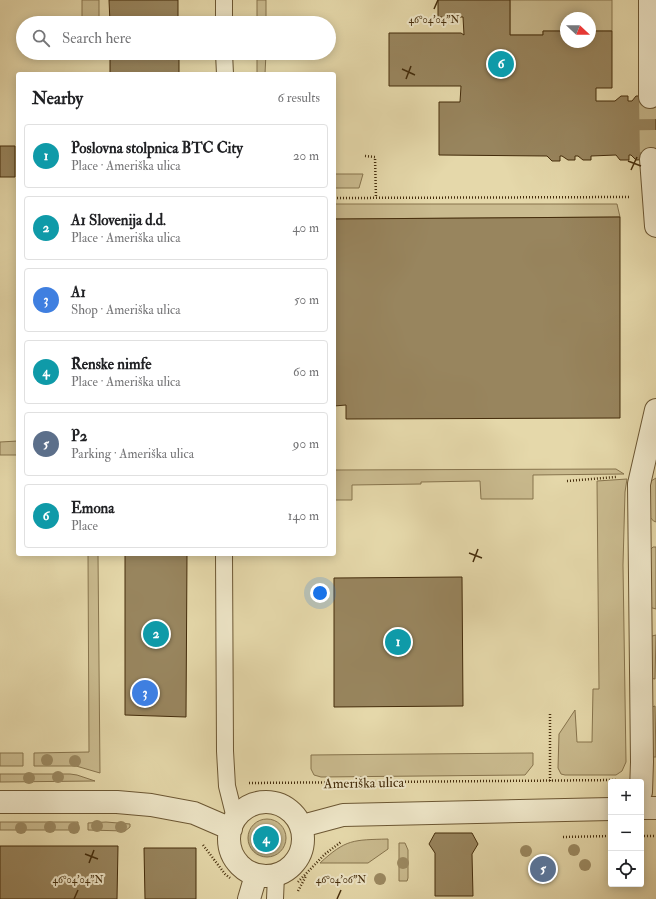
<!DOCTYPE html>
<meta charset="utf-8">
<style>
body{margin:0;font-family:"IM FELL Double Pica",serif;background:#f6f6f6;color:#202124}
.controls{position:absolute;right:12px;bottom:12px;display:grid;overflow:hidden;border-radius:4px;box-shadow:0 2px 10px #0003}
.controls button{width:36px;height:36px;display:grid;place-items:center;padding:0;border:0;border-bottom:1px solid #e0e0e0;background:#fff;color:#202124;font:20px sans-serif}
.compass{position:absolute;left:560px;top:12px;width:36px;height:36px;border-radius:50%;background:#fff;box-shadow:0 2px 10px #0003;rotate:112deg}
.you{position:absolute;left:320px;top:593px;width:14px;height:14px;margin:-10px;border:3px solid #fff;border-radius:50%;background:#1a73e8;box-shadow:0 0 0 6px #1a73e833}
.badge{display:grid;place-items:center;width:26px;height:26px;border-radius:50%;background:#b45309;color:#fff;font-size:13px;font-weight:700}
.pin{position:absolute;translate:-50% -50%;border:2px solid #fff;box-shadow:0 1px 4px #0006}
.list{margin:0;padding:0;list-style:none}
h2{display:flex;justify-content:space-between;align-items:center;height:52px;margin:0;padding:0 16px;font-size:17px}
h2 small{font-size:13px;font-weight:400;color:#757577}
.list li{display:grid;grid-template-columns:26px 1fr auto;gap:12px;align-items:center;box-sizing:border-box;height:64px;margin:0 8px 8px;padding:0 8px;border:1px solid #e0e0e0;border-radius:4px}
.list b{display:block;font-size:15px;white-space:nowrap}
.list p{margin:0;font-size:13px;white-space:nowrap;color:#757577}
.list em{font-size:13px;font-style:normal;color:#757577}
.icon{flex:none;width:22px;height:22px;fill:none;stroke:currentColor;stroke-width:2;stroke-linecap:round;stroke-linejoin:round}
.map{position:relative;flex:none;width:656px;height:899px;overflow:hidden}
.search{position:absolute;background:#fff;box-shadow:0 2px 10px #0003;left:16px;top:16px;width:320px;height:44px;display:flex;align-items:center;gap:10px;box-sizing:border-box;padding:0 14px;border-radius:22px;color:#757577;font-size:15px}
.panel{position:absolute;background:#fff;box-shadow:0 2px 10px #0003;left:16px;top:72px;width:320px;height:484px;border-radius:4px}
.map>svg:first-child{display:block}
.grass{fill:#cabb8f;stroke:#87744d}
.building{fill:#98855e;stroke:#442c0b}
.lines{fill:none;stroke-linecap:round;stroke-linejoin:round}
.minor-tunnel{stroke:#c5b68a;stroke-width:22;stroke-dasharray:22 11;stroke-linecap:butt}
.service-casing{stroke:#6c5733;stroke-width:18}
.minor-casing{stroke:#6c5733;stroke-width:24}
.path{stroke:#442c0b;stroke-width:2.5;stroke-dasharray:1 2;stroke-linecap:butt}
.service{stroke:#eee6c8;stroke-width:16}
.minor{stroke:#eee6c8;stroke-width:22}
.tree{fill:#9b8961}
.ticks{fill:none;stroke:#442c0b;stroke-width:1.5}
.labels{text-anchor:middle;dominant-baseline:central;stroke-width:4;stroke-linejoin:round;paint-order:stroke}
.street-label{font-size:14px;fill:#442c0b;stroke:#eee6c8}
.ticks-label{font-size:10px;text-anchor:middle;fill:#442c0b;stroke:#eee6c8;stroke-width:4;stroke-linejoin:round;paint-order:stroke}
</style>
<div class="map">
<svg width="656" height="899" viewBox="0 0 656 899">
<rect width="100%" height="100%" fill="#e5d8aa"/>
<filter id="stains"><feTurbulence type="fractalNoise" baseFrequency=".005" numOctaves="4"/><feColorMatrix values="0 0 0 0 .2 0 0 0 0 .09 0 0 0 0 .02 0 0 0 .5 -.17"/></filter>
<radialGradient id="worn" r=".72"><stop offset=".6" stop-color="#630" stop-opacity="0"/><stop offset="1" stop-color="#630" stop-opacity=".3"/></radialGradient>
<path class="grass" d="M82 0H99V23H82Z
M257 0H266V23H257Z
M510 0H612V31H590V18H566V31H543V35H510Z
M257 53H266L265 74H257Z
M334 174H363L359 188H334Z
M334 204H617L620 217 334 219Z
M18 441V455H0V442Z
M616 469 624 474 533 475V499H481L480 481 421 482V484L352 485V500H334V470Z
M656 478V522C643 518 649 492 651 481Z
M627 479 625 492 623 565 626 762 622 771 616 775H565L561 774 558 768 559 734 575 710 577 742H592L593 689H599L597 481Z
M653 547H656V609L649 607 650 550Z
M88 554H98L100 773 76 766H34V753L89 752Z
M656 635 655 679 650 678V638L652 636Z
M655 706 656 757H650L649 708Z
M0 753H23V766H0Z
M533 753V765L525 775 321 777 314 775 311 769V755Z
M0 774H70L77 775 95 781 0 782Z
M248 838a19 19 0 1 1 38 0a19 19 0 1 1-38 0Z
M0 822H78V830H0Z
M106 822 130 824V827L125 831 88 830V823Z
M388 839V849L368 863H320C346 839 353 840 388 839Z
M399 843H405L408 850V878L407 881H399Z"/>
<path class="building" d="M109 0H178V23H110Z
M438 0H510V35H543V31H566V42H590V31H612V88H596V101H615L621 96H628V101H632L636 96H656V159L636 160 631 155H629V160H620L616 155 591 156V160H583L578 156H575V160H568L562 156H560V161H552L547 156 439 155V102H460L461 86H389V33H461L464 35 463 17H438Z
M110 53H179V74H110Z
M0 146H15V177H0Z
M620 217V418L346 419V405L334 406V219Z
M125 554H187L186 717 125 715Z
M462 577 463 706 334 707V578Z
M435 833H472L478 844 472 854 473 896H435V853L429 844Z
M0 846H118L117 899H0Z
M144 848H196V899H145Z"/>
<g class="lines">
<path class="minor-tunnel" d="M650 97 651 159"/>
<g class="service-casing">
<path id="service" d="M224 0V23
M224 53 225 74
M224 554 225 751 227 786 235 818
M275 899 276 875"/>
</g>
<g class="minor-casing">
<path id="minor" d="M650 0V97
M651 159 656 226
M641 792 642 762 639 484 656 410
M229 839a37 37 0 1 1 74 0a37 37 0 1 1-74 0Z
M0 802H117L151 805 194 813 231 829
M641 808H656
M302 826 343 815 611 809
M249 899 256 875"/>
</g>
<path class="path" d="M365 156 375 157 376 198
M334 198 629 197
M567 481 616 477
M550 781V713
M249 783 618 780
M641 836H656
M563 837 611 836
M203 845 225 874 230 878
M298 882 325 854 341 842
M298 891 306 876"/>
<use href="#service" class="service"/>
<use href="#minor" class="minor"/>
</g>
<g class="tree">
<circle cx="47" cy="760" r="6"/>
<circle cx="75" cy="761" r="6"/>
<circle cx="58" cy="777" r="6"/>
<circle cx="29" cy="778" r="6"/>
<circle cx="97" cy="826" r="6"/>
<circle cx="50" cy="827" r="6"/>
<circle cx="121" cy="827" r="6"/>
<circle cx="21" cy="828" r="6"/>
<circle cx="74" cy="828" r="6"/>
<circle cx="574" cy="850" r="6"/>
<circle cx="526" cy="851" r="6"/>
<circle cx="403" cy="863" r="6"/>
<circle cx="585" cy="865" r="6"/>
<circle cx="535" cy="866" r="6"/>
<circle cx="380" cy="879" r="6"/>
</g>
<path class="ticks" d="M434 9 438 0M402 69 415 75M406 79 411 66M628 161 641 166M631 170 637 157M469 553 482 558M473 562 478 549M85 854 98 859M89 863 94 850M74 899 78 890M337 899 341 890"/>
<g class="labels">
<g class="street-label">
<text transform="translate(364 783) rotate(-1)">Ameriška ulica</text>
</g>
</g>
<g class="ticks-label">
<text x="434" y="23">46°04'04"N</text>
<text x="78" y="883">46°04'04"N</text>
<text x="341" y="883">46°04'06"N</text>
</g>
<rect width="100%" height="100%" filter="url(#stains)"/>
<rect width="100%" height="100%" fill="url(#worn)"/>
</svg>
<div class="controls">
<button>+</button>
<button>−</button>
<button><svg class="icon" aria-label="locate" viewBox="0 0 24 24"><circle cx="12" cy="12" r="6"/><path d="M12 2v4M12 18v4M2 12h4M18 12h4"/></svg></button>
</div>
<svg class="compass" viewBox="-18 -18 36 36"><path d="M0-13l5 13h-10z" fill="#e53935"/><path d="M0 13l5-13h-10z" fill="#757577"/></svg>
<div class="you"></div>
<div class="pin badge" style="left:398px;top:642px;background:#0f9aa8">1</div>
<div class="pin badge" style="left:156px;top:634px;background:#0f9aa8">2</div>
<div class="pin badge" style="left:145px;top:693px;background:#3f7fe0">3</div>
<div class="pin badge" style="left:266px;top:839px;background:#0f9aa8">4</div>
<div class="pin badge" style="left:543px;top:869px;background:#5c6f8a">5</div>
<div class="pin badge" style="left:501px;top:64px;background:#0f9aa8">6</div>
<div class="search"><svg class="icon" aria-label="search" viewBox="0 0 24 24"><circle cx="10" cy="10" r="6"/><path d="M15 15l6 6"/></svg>Search here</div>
<section class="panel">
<h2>Nearby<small>6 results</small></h2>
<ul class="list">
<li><span class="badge" style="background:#0f9aa8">1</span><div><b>Poslovna stolpnica BTC City</b><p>Place · Ameriška ulica</p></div><em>20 m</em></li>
<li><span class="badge" style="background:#0f9aa8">2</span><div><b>A1 Slovenija d.d.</b><p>Place · Ameriška ulica</p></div><em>40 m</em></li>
<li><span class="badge" style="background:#3f7fe0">3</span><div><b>A1</b><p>Shop · Ameriška ulica</p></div><em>50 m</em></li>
<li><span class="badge" style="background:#0f9aa8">4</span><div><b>Renske nimfe</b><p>Place · Ameriška ulica</p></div><em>60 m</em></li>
<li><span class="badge" style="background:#5c6f8a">5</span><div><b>P2</b><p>Parking · Ameriška ulica</p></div><em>90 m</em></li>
<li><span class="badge" style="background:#0f9aa8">6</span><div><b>Emona</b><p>Place</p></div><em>140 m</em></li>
</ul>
</section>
</div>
